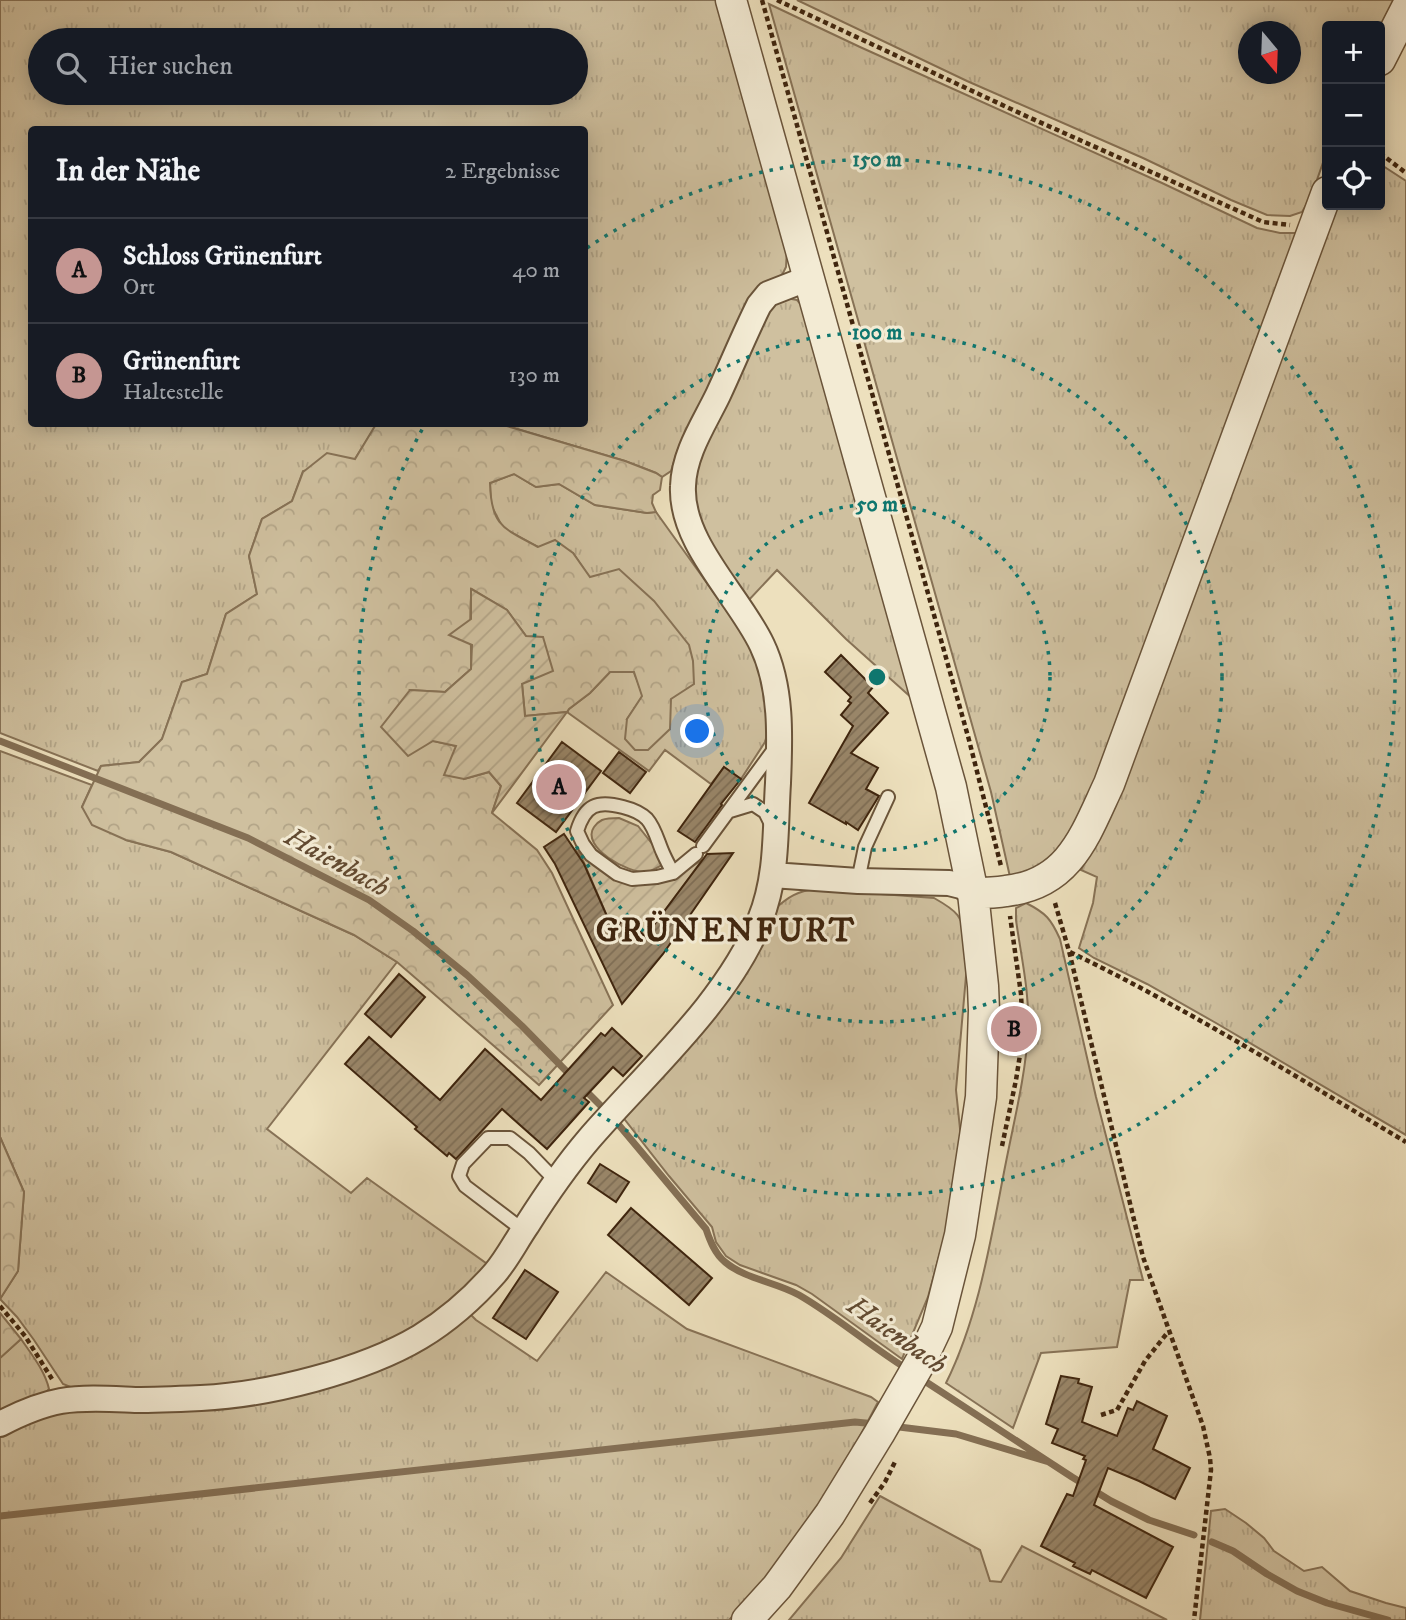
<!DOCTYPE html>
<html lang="de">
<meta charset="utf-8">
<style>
body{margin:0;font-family:"IM FELL DW Pica",serif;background:#20242c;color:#f1f3f6}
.controls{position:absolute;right:21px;top:21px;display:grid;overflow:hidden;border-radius:7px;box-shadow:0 4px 18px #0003}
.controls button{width:63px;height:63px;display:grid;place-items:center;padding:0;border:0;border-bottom:2px solid #363941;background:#171b24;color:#f1f3f6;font:35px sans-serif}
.compass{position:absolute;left:1238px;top:21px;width:63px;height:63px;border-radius:50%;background:#171b24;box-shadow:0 4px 18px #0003;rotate:161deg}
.you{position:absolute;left:698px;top:732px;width:24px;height:24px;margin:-18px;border:5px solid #fff;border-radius:50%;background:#1a73e8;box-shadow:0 0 0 10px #1a73e833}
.badge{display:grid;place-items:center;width:46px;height:46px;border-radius:50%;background:#c59692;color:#111;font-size:23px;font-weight:700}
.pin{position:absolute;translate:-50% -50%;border:4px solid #fff;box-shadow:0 2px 7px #0006}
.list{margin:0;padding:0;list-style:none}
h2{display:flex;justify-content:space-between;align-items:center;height:91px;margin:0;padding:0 28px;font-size:30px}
h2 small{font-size:23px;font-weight:400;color:#9ea1a6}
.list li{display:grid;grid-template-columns:46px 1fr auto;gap:21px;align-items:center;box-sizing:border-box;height:105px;padding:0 28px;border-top:2px solid #363941}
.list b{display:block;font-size:26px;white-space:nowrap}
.list p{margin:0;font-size:23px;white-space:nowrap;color:#9ea1a6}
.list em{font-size:23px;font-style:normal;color:#9ea1a6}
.icon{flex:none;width:38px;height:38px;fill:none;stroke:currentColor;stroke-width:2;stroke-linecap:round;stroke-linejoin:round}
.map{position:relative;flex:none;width:1406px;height:1620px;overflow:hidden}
.search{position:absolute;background:#171b24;box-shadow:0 4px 18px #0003;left:28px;top:28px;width:560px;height:77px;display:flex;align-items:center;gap:18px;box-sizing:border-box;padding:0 24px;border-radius:38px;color:#9ea1a6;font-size:26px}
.panel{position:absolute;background:#171b24;box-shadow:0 4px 18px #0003;left:28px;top:126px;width:560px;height:301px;border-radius:7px}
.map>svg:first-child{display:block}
.grass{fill:url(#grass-tufts);stroke:#877256;stroke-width:2;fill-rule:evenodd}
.forest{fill:url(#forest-crowns);stroke:#877256;stroke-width:2}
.garden{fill:url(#garden-furrows);stroke:#877256;stroke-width:2}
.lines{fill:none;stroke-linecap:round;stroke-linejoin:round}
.stream{stroke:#846f54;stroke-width:7}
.building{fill:url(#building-hatch);stroke:#3f250e;stroke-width:2}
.service-casing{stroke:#6a543a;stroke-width:16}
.minor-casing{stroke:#6a543a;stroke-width:28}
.tertiary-casing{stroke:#6a543a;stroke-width:33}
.path{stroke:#3f250e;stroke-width:4.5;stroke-dasharray:5 3.5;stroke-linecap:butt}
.service{stroke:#f3ebd4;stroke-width:12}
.minor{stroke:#f3ebd4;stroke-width:24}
.tertiary{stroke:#f3ebd4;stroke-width:30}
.ring{fill:none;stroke:#0f766e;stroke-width:3.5;stroke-dasharray:3.5 7}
.labels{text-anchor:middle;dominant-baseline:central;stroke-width:6;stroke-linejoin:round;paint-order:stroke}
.water-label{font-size:28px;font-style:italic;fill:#624a31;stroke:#f3ebd4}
.district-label{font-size:33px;font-weight:bold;letter-spacing:2px;fill:#3f250e;stroke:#f3ebd4}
.centre{fill:#0f766e;stroke:#f3ebd4;stroke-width:3.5}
.ring-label{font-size:21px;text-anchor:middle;font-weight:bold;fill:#0f766e;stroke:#f3ebd4;stroke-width:6;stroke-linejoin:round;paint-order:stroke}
</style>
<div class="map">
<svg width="1406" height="1620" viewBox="0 0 1406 1620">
<defs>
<pattern id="grass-tufts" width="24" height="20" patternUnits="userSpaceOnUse" patternTransform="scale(1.75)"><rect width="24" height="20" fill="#cfc09f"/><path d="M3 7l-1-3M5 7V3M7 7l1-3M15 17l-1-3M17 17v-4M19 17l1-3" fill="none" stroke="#b3a588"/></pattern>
<pattern id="forest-crowns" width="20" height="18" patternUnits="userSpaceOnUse" patternTransform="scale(1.75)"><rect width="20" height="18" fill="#cfc09f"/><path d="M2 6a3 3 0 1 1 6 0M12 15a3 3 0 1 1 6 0" fill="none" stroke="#b3a588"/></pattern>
<pattern id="garden-furrows" width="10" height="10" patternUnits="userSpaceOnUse" patternTransform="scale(1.75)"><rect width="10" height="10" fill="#cfc09f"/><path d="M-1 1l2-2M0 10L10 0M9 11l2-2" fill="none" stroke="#b3a588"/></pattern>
<pattern id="building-hatch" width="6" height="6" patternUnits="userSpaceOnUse" patternTransform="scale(1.75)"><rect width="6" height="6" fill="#998669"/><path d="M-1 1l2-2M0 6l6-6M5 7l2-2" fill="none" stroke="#7e6d55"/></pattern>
</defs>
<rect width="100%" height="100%" fill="#ede0bd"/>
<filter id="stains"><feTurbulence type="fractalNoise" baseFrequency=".00286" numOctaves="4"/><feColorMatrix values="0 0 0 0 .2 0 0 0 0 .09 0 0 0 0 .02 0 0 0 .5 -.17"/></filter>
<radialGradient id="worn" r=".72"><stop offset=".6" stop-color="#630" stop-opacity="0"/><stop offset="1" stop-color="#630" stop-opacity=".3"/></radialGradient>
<path class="grass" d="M0 0H718L787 248 786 267 782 275 750 298 741 314 701 406 678 449 671 471 662 477 656 473 625 461 500 424H584V130H32V424H384L375 427 355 459 303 471 292 501 262 519 249 556 257 594 226 614 207 674 182 682 162 739 139 762 101 766 98 771 0 733ZM40 40H576V93H40Z
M797 0H1397L1380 33V26H1327V151L1311 197 1302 212 1290 216 1267 215 1231 200 1143 158 967 81ZM1248 32H1290V74H1248Z
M769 4 860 47 1162 183 1257 228 1280 233H1300L1141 667 1075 831 1047 862 1030 871 1010 877 991 792Z
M1380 164 1406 181V1135L1216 1023 1147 984 1094 958 1079 948 1093 903 1097 877 1081 870 1112 803 1333 205H1380Z
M786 298 797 300 804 308 914 700 846 639 777 570 746 603 708 541 693 497 695 476 704 448 766 316 774 304Z
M514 474 536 487 559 484 595 505 647 513 656 512 742 632 760 667 769 727 765 742 741 779 724 767 711 784 665 750 649 771 567 712 569 709 590 693 610 672H634L643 696 627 719 670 729V699L573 553 538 547 503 528 491 505 490 483Z
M0 751 92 785 82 807 126 840 171 852 354 935 397 962 267 1129 351 1193 367 1178 490 1266C477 1280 464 1297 448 1308 375 1361 275 1385 185 1390 150 1392 113 1390 78 1390L63 1384 34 1340 17 1317 0 1299 18 1271 24 1192 0 1137Z
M815 889 934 898C959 912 960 915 969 942L956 1090 962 1148 950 1216 928 1297 902 1359 812 1294 796 1285 740 1265 726 1256 716 1242 712 1227 669 1176 622 1116 776 908C788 897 798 891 815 889Z
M1026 903C1046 913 1051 919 1060 939L1096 1097 1143 1280H1130L1117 1347 1041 1353 1013 1428 946 1383C980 1314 991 1237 1006 1162 1014 1121 1026 1073 1028 1031 1030 994 1021 956 1016 920V908Z
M606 1272 687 1329 871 1397 878 1402C858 1440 838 1479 815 1515 790 1553 760 1587 729 1620H0V1437L32 1420 79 1408 218 1407 468 1312 476 1320 537 1361Z
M21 1339C32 1355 45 1371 49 1389L44 1395 0 1413V1358Z
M880 1496 980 1550 990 1581 1001 1582 1022 1546 1167 1620H789L841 1558Z
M1225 1509 1246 1523 1264 1538 1274 1551 1304 1571 1322 1567 1350 1591 1386 1603 1406 1608V1620H1200L1211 1511Z"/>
<path class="forest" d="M384 424H500L625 461 656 473 662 477 660 490 653 495 652 503 656 512 647 513 595 505 559 484 536 487 514 474 490 483C491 526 503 528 538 547L555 540 573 553 590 577 619 569 654 601 689 645 693 661 694 684 671 699 670 729 648 750H635L625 739 627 719 642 696 634 672H610L590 693 569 709 567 712 525 716 522 683 526 636 507 610 472 589C468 615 472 642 471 669L445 692 410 690 433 741 456 746 464 779 489 772 501 786 492 813 537 850 552 873 613 1005 539 1085 397 962 354 935 171 852 126 840 92 825 82 807 101 766 139 762 162 739 182 682 207 674 226 614 257 594 249 556 262 519 292 501 303 472 327 453 355 459 375 426Z
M0 1137 24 1192 18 1271 0 1299Z
M0 1313 21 1339 0 1358Z"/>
<path class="garden" d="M471 589 507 610 526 636 543 637 553 671 522 684 525 716 567 712 492 813 501 786 489 772 464 779 444 775 456 746 433 741 408 756 381 727 410 690 445 692 471 669 472 645 449 635 471 619Z
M619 818 638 826 653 845 662 865C658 867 651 872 646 872 629 874 580 847 594 827 596 824 600 821 602 820 607 818 614 818 619 818Z
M574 849 615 879 648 884 678 876 703 859 645 937 627 916 613 930 582 858Z"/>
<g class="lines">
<path class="stream" d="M0 741 248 838 369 900 413 931 467 975 522 1026 571 1076
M582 1087 601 1106
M618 1124 706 1229C710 1241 715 1254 725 1262 745 1279 776 1282 799 1295 837 1317 870 1346 907 1369
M920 1378 1072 1477 1111 1501 1149 1520 1194 1535
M891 1426 956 1434 1049 1462
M0 1516 855 1422 876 1424
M1212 1542 1233 1551 1267 1574 1297 1591 1327 1603 1388 1620"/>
</g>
<path class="building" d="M841 655 873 687 868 693 888 713 851 753 878 768 866 789 879 796 858 830 846 822V824L809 803 853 726 841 715 851 703 848 701 851 697 825 672Z
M562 742 601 771 556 832 517 803Z
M619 752 646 772 630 793 603 773Z
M724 767 741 779 721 804 722 805 695 842 678 831Z
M564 834 584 864 613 930 627 916 645 937 707 854 733 853 663 954 622 1004 555 864 544 847Z
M399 974 425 997 391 1037 365 1014Z
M612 1028 642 1056 623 1076 613 1067 584 1098 589 1102 547 1149 502 1109 456 1159 449 1153 447 1156 415 1129 417 1127 345 1064 369 1037 440 1100 485 1049 541 1100 601 1033 605 1036Z
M600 1164 629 1182 616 1202 588 1183Z
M631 1208 712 1278 689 1305 608 1235Z
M525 1270 558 1292 526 1339 493 1318Z
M1061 1376 1079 1379 1078 1383 1092 1387 1082 1422 1117 1436 1128 1408 1133 1410 1137 1401 1167 1416 1153 1449 1190 1468 1175 1499 1139 1481 1108 1468 1094 1505 1173 1547 1146 1598 1092 1570 1090 1574 1073 1566 1075 1563 1041 1546 1067 1494 1073 1496 1086 1460 1083 1459 1085 1456 1052 1443 1058 1429 1046 1424Z"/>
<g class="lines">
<g class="service-casing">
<path id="service" d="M730 811 753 804 765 812 771 824
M703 846 775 748
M673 873C670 867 666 860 663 853 658 842 655 828 647 819 640 812 631 809 623 807 597 800 585 805 577 831L583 844 591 855 617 874 632 879 657 877 673 873 696 854
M858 881 865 847 888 797
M523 1230 465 1186 459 1176 463 1164 488 1138H510L529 1153 556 1181"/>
</g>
<g class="minor-casing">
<path id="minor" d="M772 875 858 881 949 883 961 886 973 893
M0 1424C19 1414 39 1405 61 1401 85 1397 111 1399 135 1400 157 1400 179 1399 201 1398 267 1395 363 1371 420 1337 448 1320 474 1297 495 1273 507 1259 516 1241 527 1225 546 1195 566 1166 589 1139 646 1073 728 1001 760 920 778 876 775 829 778 783 780 737 782 687 762 645 739 596 680 543 683 486 684 453 704 424 718 395 732 365 744 335 759 305L768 294 809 278"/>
</g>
<g class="tertiary-casing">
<path id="tertiary" d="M731 0 951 787 973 893 983 986 984 1010 981 1097 960 1235 937 1327 921 1361 879 1434 830 1514 777 1587 747 1620
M1380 60 1406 9
M973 893C984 893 995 893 1006 891 1070 884 1085 835 1109 784L1327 192"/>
</g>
<path class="path" d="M762 0 969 740 1001 866
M777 0 1026 116 1252 217 1263 222 1290 225
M1380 153 1406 173
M1055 903 1069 951 1143 1257 1203 1426 1210 1458 1211 1470 1194 1620
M1070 952C1186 1008 1295 1076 1406 1142
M1002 1146 1016 1080 1023 1036 1021 994 1010 916
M0 1306 25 1336 52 1379
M1101 1415 1117 1410 1145 1361 1168 1332
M870 1503 885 1482 896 1460"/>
<use href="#service" class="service"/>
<use href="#minor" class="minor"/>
<use href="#tertiary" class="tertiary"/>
</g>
<g class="ring">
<circle cx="877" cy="677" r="173"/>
<circle cx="877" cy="677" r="345"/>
<path d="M587 248A518 518 0 1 1 424 426"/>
</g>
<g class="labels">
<g class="water-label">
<text transform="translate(337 862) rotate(29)">Haienbach</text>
<text transform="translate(897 1335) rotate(35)">Haienbach</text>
</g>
<g class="district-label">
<text x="726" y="931">GRÜNENFURT</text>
</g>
</g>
<circle cx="877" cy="677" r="10" class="centre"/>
<g class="ring-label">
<text x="877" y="166">150 m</text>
<text x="877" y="339">100 m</text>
<text x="877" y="511">50 m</text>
</g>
<rect width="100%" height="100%" filter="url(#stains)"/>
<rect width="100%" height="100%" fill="url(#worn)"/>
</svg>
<div class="controls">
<button>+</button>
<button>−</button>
<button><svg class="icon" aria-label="locate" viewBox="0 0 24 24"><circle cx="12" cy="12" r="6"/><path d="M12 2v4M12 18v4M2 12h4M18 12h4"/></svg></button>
</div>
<svg class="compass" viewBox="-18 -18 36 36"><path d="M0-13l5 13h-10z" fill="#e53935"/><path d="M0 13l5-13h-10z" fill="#9ea1a6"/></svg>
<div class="you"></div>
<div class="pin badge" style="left:559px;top:787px">A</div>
<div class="pin badge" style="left:1014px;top:1029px">B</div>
<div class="search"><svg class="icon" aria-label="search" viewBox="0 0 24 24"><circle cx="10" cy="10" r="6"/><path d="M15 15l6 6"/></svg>Hier suchen</div>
<section class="panel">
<h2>In der Nähe<small>2 Ergebnisse</small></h2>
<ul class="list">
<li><span class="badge">A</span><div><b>Schloss Grünenfurt</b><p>Ort</p></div><em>40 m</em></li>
<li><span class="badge">B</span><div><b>Grünenfurt</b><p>Haltestelle</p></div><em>130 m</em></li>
</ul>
</section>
</div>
